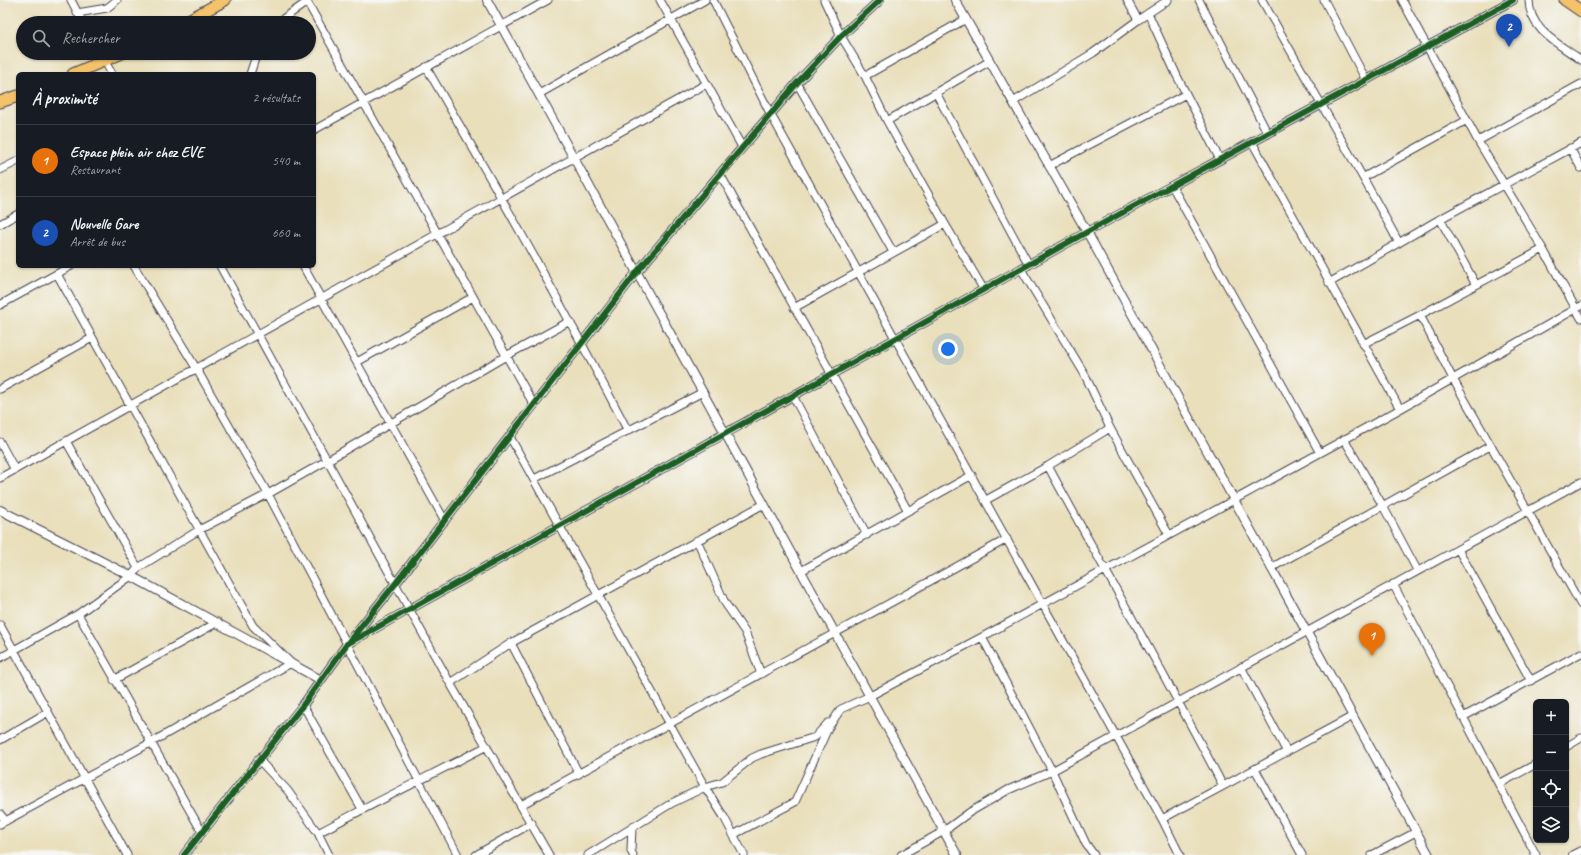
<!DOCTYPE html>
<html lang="fr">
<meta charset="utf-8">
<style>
body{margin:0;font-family:Caveat,sans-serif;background:#242831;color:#f1f3f6}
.controls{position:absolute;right:12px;bottom:12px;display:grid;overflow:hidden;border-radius:6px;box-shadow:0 1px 3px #0004}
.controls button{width:36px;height:36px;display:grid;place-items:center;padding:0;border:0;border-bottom:1px solid #363941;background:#171b24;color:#f1f3f6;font:20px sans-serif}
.you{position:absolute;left:948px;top:349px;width:14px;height:14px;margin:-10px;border:3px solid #fff;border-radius:50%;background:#1a73e8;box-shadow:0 0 0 6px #1a73e833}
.badge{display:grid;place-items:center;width:26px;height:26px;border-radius:50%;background:#db2777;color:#fff;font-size:13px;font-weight:700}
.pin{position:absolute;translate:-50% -33px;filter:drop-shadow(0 1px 2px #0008)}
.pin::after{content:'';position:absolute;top:21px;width:14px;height:12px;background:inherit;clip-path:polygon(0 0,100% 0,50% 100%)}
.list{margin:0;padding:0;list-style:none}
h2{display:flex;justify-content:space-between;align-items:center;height:52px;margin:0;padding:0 16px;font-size:17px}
h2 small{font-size:13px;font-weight:400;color:#9ea1a6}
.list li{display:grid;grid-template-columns:26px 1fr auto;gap:12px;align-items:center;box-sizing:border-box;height:72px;padding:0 16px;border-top:1px solid #363941}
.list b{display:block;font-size:15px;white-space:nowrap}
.list p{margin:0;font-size:13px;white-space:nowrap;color:#9ea1a6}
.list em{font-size:13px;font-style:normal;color:#9ea1a6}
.icon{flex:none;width:22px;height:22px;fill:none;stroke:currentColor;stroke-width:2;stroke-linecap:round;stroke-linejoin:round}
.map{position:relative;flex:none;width:1581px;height:855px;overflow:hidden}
.search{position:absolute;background:#171b24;box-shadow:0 1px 3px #0004;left:16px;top:16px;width:300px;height:44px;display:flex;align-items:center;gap:10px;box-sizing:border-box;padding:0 14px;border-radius:22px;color:#9ea1a6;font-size:15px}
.panel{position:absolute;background:#171b24;box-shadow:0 1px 3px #0004;left:16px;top:72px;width:300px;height:196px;border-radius:6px}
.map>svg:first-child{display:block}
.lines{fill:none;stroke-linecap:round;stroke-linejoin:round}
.minor-casing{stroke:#403e4e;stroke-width:9}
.tertiary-casing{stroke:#403e4e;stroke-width:10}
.primary-casing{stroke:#403e4e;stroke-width:13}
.minor{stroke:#fff;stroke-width:7}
.tertiary{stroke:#fff;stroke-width:8}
.primary{stroke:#f3c26a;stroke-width:11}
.cycleway-casing{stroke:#f6f6f2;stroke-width:8}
.cycleway{stroke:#1b5e20;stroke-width:6}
</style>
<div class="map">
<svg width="1581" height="855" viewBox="0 0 1581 855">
<rect width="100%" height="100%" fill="#f6f6f2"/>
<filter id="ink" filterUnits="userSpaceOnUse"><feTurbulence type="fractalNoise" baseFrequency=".025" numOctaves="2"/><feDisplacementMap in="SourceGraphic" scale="8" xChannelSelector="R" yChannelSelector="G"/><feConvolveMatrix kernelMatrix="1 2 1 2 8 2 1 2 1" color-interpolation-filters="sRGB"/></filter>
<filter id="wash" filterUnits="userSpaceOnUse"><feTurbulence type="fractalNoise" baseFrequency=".012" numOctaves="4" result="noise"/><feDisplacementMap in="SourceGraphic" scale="16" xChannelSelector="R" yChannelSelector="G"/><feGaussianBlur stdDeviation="0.9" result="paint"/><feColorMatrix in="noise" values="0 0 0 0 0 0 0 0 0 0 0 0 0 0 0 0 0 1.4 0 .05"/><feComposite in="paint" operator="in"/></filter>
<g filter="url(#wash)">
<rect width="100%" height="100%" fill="#e9dfbb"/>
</g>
<g filter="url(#ink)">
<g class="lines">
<g class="minor-casing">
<path id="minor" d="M71 0 83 23
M306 0 534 405
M660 0 742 147
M713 0 771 115 1162 819 1180 855
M824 0 841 36 865 76 887 121 945 224 984 290
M1127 0 1138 20
M1199 0 1268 134
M1262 0C1307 81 1355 161 1399 243
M1324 0 1366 80
M1402 0 1478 141 1543 249 1581 318
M1529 0C1529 30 1559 44 1581 60
M77 13 107 8 117 0
M1148 13 1177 76 1220 160
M277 23 307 2
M100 53 112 74
M426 67C496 187 564 308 628 431
M250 74 257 53
M865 76 966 19
M797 83 893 252
M936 93 1029 265
M539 94 705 0
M1013 102 1093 53 1138 20 1168 0
M887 121 990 61
M314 130 548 0
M1478 141 1581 84
M1252 142 1400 409
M1570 148 1581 168
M1049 166 1186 94
M0 170 18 161
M720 174 908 511
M1364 177 1467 120
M1172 186 1320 453
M1440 219 1476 285
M0 224 18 214
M134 266 196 368 268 494 458 855
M220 266 450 683 549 855
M303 266 445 521
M1021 269 1084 373 1110 428 1169 535
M1329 283 1440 219 1581 143
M0 305 71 266
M794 308 945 224
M1420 315 1453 379 1581 605
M1363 344 1420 315 1543 249
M357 362 473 297
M0 389 92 338
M793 396 867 535
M510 437 705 787 724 817 744 855
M1344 439 1383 506 1417 570
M66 441 138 568
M0 442 15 470
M1048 466C1106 573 1167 678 1223 786
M0 478 706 84
M534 479 703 392
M986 500 1048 466 1110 428
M697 540 725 603 745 632 761 674
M1458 549 1531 681
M1271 568 1490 446
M801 571 972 475
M1393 584 1536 855
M78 614 202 832
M0 625 127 855
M982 637 1052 771 1086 844 1094 855
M511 643 579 774
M0 658 78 614 131 576 138 568 199 530 268 494 328 460 506 356 570 321
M1241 667 1287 752
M114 680 218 622
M450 683 511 643 764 504
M303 705 362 809
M1463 717 1581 653
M0 740 48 712
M1566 747 1581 738
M258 759 288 791 318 833 329 855
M1255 769 1302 855
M1499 784 1536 764
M521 805 1007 539
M0 814 6 821
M1162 819 1353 716
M0 824 152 742 291 663 253 626 57 274
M632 827 631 851 633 855
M318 833C374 803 431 775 487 746
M733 835 795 802 828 728 841 709 870 696 982 637 1234 500 1400 409 1581 306
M476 855 532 823
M588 855 672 803 705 787 722 782 752 758 761 754 815 737 828 723
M901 855 944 831 970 812 1008 790 1052 771 1581 482
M1372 855 1416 832"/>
</g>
<g class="tertiary-casing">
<path id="tertiary" d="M487 0 957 855
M955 0 1087 232 1429 855
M0 510 131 576 321 680
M347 644 1087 232 1513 0
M184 855 303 705 347 644 396 583 637 272 797 83 841 36 880 0
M1573 855 1581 851"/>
</g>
<g class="primary-casing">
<path id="primary" d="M1565 0 1581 11
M183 23 225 0
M73 74 122 53
M0 102 18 96"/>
</g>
<use href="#minor" class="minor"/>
<use href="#tertiary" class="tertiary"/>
<use href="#primary" class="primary"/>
<g class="cycleway-casing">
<path id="cycleway" d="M347 644 1087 232 1513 0
M184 855 303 705 347 644 396 583 637 272 797 83 841 36 880 0"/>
</g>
<use href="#cycleway" class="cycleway"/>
</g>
</g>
</svg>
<div class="controls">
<button>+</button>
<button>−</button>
<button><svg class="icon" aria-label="locate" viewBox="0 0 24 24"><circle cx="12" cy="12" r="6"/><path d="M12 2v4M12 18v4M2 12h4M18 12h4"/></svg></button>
<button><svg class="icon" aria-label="layers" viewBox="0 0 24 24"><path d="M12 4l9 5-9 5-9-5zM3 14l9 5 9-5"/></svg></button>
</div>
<div class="you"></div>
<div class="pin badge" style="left:1372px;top:656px;background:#e8710a">1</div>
<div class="pin badge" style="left:1509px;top:47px;background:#1a4fb4">2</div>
<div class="search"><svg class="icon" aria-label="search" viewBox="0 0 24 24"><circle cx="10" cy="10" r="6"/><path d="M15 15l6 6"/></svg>Rechercher</div>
<section class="panel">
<h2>À proximité<small>2 résultats</small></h2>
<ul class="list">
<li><span class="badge" style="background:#e8710a">1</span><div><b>Espace plein air chez EVE</b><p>Restaurant</p></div><em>540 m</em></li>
<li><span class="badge" style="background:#1a4fb4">2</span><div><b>Nouvelle Gare</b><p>Arrêt de bus</p></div><em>660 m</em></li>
</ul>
</section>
</div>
